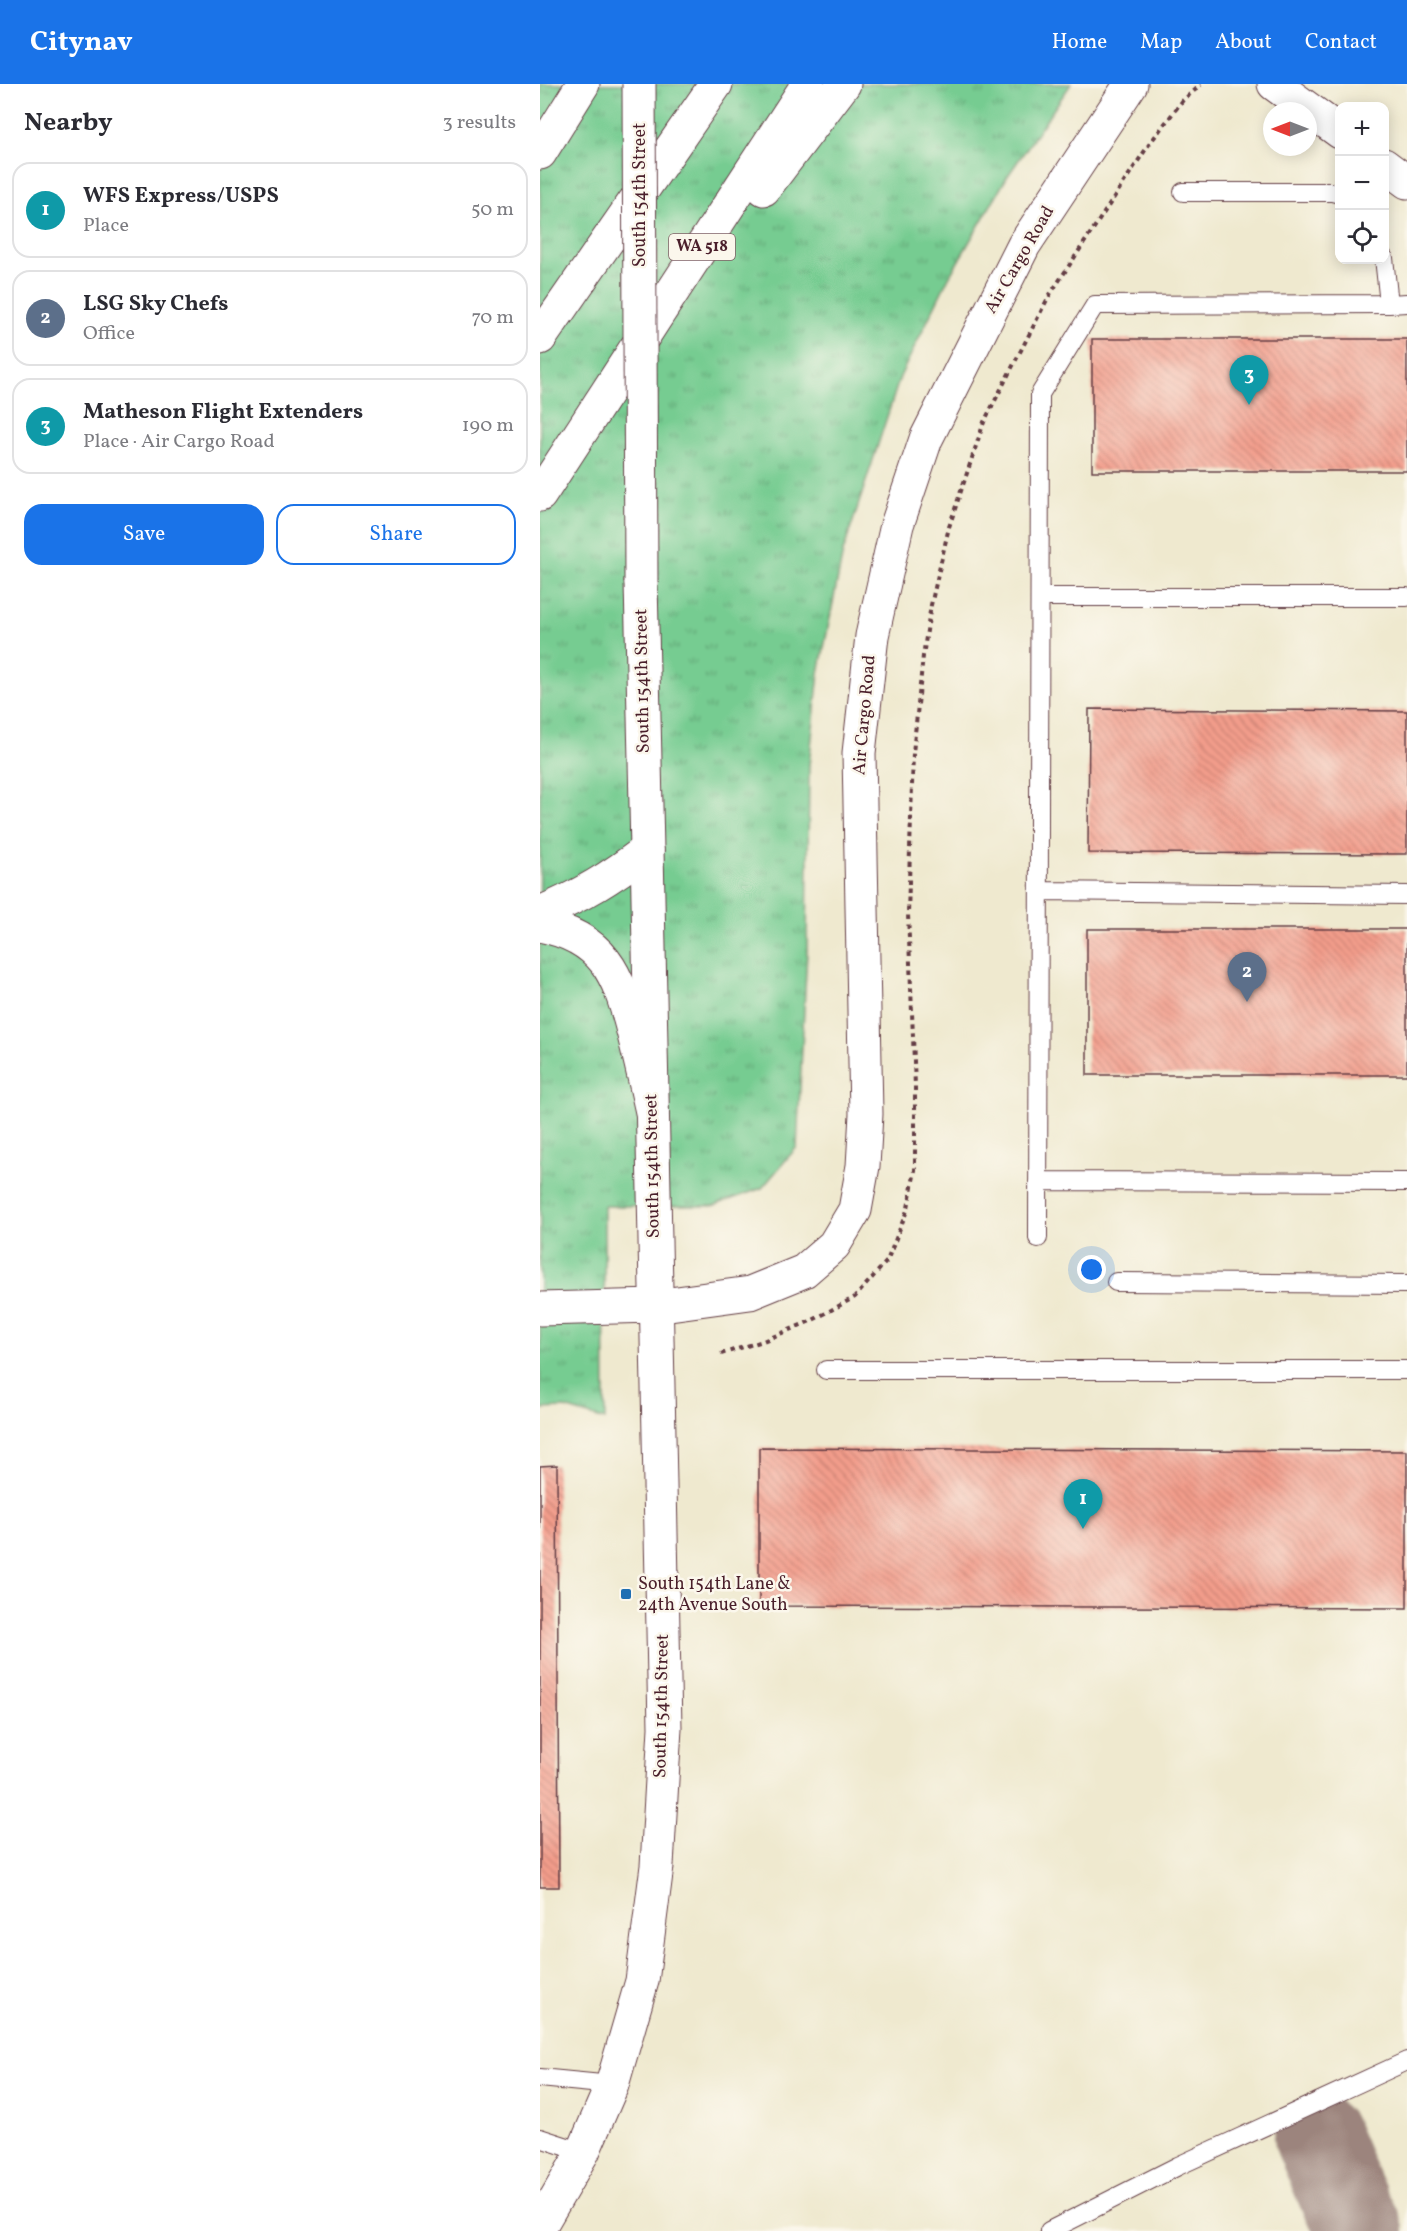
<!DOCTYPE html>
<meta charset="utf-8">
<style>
body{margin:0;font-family:Vollkorn,serif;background:#f2f2f3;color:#2b2b33}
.controls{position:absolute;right:18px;top:18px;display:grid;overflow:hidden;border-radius:12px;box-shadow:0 3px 15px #0003}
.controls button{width:54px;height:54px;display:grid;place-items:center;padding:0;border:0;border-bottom:2px solid #e1e1e2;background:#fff;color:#2b2b33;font:30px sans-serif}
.compass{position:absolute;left:723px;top:18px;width:54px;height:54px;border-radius:50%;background:#fff;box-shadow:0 3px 15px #0003;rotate:270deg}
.you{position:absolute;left:552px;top:1186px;width:21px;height:21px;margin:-15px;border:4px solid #fff;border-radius:50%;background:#1a73e8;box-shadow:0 0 0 9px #1a73e833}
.badge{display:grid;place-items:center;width:39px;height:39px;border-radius:50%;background:#1a73e8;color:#fff;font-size:20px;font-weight:700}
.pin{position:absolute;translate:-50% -50px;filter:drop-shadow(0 2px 3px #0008)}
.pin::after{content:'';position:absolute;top:32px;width:21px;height:18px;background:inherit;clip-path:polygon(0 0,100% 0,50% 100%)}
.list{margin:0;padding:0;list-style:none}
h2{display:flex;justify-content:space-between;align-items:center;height:78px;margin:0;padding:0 24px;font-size:26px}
h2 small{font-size:20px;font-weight:400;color:#7c7c81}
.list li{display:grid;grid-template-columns:39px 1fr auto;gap:18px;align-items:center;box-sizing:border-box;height:96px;margin:0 12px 12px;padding:0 12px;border:2px solid #e1e1e2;border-radius:18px}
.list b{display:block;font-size:22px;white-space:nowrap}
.list p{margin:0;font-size:20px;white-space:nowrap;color:#7c7c81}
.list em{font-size:20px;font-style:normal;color:#7c7c81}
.actions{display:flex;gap:12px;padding:18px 24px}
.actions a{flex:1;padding:14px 0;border:2px solid #1a73e8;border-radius:18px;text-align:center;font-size:21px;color:#1a73e8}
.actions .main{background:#1a73e8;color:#fff}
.icon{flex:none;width:33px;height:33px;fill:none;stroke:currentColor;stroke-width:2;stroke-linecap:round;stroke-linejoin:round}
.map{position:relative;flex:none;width:867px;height:2147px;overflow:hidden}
header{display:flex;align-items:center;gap:36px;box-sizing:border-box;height:84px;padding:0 30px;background:#1a73e8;color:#fff}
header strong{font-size:28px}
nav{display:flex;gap:33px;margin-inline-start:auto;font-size:21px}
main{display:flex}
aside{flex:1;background:#fff}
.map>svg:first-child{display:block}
.grass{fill:url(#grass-tufts);stroke:#60765e;stroke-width:1.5}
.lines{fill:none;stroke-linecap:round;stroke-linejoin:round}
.taxiway{stroke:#9c847d;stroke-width:86}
.building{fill:url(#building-back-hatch)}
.lane-casing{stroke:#633d44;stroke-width:20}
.street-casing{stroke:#633d44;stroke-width:35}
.secondary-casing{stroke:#633d44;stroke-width:35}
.primary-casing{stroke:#633d44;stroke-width:35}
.highway-casing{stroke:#633d44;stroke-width:35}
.path{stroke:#633d44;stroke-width:4;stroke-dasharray:4.5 4.5;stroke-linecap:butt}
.lane{stroke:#fff;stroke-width:18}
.street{stroke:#fff;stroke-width:33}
.secondary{stroke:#fff;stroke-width:33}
.primary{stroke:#fff;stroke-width:33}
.highway{stroke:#fff;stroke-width:33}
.primary-bridge-casing{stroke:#633d44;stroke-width:35;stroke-linecap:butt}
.primary-bridge{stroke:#fff;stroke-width:33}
.poi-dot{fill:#1f6fb2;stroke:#fbf7ec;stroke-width:2}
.labels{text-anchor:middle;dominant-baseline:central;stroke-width:5;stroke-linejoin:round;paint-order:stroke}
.shield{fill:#fbf7ec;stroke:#7f6065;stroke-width:1.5}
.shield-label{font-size:16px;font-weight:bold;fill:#4a1f2b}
.street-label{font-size:18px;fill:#4a1f2b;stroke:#fbf7ec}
.poi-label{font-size:18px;fill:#4a1f2b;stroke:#fbf7ec;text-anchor:start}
</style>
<header>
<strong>Citynav</strong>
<nav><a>Home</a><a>Map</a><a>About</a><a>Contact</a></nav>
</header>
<main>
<aside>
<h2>Nearby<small>3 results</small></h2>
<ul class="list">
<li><span class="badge" style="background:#0f9aa8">1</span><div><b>WFS Express/USPS</b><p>Place</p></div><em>50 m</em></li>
<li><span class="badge" style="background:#5c6f8a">2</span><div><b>LSG Sky Chefs</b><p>Office</p></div><em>70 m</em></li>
<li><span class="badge" style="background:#0f9aa8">3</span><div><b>Matheson Flight Extenders</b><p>Place · Air Cargo Road</p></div><em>190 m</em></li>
</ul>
<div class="actions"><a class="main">Save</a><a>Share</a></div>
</aside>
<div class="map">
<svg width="867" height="2147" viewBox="0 0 867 2147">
<defs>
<pattern id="grass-tufts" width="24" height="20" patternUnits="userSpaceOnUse" patternTransform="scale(1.5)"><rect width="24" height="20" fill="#76cc91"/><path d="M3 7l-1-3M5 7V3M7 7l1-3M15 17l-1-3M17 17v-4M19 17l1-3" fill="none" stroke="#63a577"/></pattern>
<pattern id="building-back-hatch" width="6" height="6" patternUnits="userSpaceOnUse" patternTransform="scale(1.5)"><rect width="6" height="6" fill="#f39d8b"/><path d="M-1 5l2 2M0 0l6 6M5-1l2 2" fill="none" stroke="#c77f72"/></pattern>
</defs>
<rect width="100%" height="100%" fill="#fbf7ec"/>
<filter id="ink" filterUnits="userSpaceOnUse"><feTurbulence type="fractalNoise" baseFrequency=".0167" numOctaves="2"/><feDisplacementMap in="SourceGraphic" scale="12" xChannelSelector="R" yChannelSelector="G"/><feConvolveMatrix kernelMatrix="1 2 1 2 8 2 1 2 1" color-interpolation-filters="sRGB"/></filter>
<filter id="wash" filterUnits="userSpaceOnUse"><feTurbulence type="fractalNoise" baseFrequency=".008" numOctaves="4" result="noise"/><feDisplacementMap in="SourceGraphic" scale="24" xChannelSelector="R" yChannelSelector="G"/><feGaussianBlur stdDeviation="1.35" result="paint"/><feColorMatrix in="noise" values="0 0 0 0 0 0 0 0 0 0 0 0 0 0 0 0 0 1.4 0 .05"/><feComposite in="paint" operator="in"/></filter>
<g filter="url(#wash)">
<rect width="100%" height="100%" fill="#efe9cf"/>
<path class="grass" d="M0 0H531L467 93 409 193 360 293 303 468 279 589 269 681 267 867 257 1063 222 1104 173 1122H64L65 1336 25 1324 0 1325Z"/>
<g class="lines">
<path class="taxiway" d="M777 2054 802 2112 821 2147"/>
</g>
<g id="blocks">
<path class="building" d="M552 255H867V387H552Z
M549 625 867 627V770L548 769Z
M547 845H867V991H547Z
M219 1364 867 1367V1524L219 1522Z
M17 1381 19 1803H0V1382Z"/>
</g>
</g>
<g filter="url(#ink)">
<use href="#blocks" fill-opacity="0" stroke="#633d44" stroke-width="1.5"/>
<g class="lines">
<g class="lane-casing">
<path id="lane" d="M643 108H792L800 110
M844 174 849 220 867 219
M500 513H867
M499 807 867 811
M498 1097 867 1098
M498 1154 500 310 555 221 849 220
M576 1198 867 1200
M286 1286H867
M0 1994 72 2001
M0 2054 43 2068
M509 2147 638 2082 867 1977"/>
</g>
<g class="street-casing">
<path id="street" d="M734 0 800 48
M844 81 867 98"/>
</g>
<g class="secondary-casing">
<path id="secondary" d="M0 1225 115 1222 210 1209 264 1187 294 1161 315 1126 323 1082 326 1030 319 669 332 552 357 441 386 355 484 161 591 0
M0 2142 43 2068 72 2001 102 1897 117 1782 125 1644 107 766"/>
</g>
<g class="primary-casing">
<path id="primary" d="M101 498 107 766"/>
</g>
<g class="highway-casing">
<path id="highway" d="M0 69 43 0
M224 105 304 0
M0 254 176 0
M0 411 268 0
M0 829C43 811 70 794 107 766
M0 841C64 854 78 889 93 947 100 974 106 1001 112 1028"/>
</g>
<path class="path" d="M181 1270 223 1257 273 1236 315 1213 347 1177 368 1124 375 1086V1002L368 830 373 669 383 572 391 521 409 443 444 338 509 212 610 59 643 16 661 1"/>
<use href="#lane" class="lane"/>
<use href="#street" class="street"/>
<use href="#secondary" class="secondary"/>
<use href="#primary" class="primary"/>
<use href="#highway" class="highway"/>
<g class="primary-bridge-casing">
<path id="primary-bridge" d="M99 0 101 498"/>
</g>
<use href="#primary-bridge" class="primary-bridge"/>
</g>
</g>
<rect class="poi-dot" x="80" y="1504" width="12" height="12" rx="3"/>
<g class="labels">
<rect class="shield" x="129" y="150" width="66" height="26" rx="4.5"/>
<g class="shield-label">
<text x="162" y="163">WA 518</text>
</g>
<g class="street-label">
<text transform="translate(100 111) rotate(-90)">South 154th Street</text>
<text transform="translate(480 176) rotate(-60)">Air Cargo Road</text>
<text transform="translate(103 597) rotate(-91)">South 154th Street</text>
<text transform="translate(325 631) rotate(-85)">Air Cargo Road</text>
<text transform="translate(113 1082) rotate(-91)">South 154th Street</text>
<text transform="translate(122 1622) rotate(-89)">South 154th Street</text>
</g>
<g class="poi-label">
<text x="98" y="1500">South 154th Lane &amp;<tspan x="98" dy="21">24th Avenue South</tspan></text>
</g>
</g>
</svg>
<div class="controls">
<button>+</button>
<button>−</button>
<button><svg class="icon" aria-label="locate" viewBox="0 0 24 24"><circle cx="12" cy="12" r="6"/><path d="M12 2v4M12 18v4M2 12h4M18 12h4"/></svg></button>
</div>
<svg class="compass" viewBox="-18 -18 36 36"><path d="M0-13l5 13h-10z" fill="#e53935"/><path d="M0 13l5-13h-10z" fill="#7c7c81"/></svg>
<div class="you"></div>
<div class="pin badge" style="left:543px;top:1445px;background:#0f9aa8">1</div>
<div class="pin badge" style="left:707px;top:918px;background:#5c6f8a">2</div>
<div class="pin badge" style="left:709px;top:321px;background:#0f9aa8">3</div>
</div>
</main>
